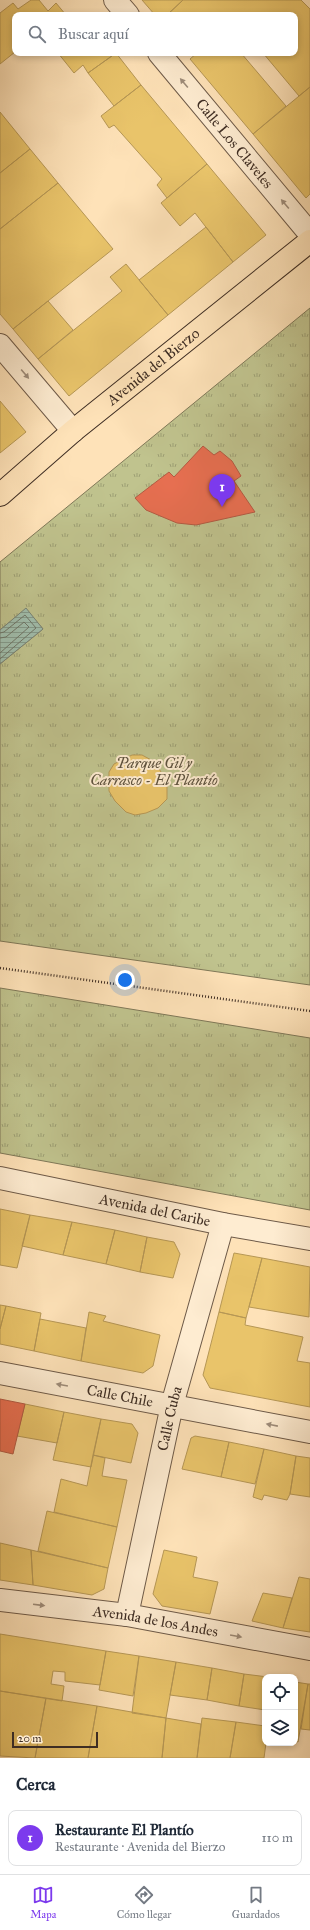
<!DOCTYPE html>
<html lang="es">
<meta charset="utf-8">
<style>
body{margin:0;font-family:"IM FELL Great Primer",serif;background:#f6f6f7;color:#1f2937}
.controls{position:absolute;right:12px;bottom:12px;display:grid;overflow:hidden;border-radius:8px;box-shadow:0 2px 6px #0003}
.controls button{width:36px;height:36px;display:grid;place-items:center;padding:0;border:0;border-bottom:1px solid #e0e1e3;background:#fff;color:#1f2937;font:20px sans-serif}
.scale{position:absolute;left:12px;bottom:10px;width:86px;box-sizing:border-box;padding-left:4px;border:2px solid #3e2d23;border-top:0;font-size:11px;line-height:14px;white-space:nowrap;color:#3e2d23;-webkit-text-stroke:3px #feecd1;paint-order:stroke}
.you{position:absolute;left:125px;top:980px;width:14px;height:14px;margin:-10px;border:3px solid #fff;border-radius:50%;background:#1a73e8;box-shadow:0 0 0 6px #1a73e833}
.badge{display:grid;place-items:center;width:26px;height:26px;border-radius:50%;background:#7c3aed;color:#fff;font-size:13px;font-weight:700}
.pin{position:absolute;translate:-50% -33px;filter:drop-shadow(0 1px 2px #0008)}
.pin::after{content:'';position:absolute;top:21px;width:14px;height:12px;background:inherit;clip-path:polygon(0 0,100% 0,50% 100%)}
.list{margin:0;padding:0;list-style:none}
h2{display:flex;justify-content:space-between;align-items:center;height:52px;margin:0;padding:0 16px;font-size:17px}
h2 small{font-size:13px;font-weight:400;color:#747a83}
.list li{display:grid;grid-template-columns:26px 1fr auto;gap:12px;align-items:center;box-sizing:border-box;height:56px;margin:0 8px 8px;padding:0 8px;border:1px solid #e0e1e3;border-radius:8px}
.list b{display:block;font-size:15px;white-space:nowrap}
.list p{margin:0;font-size:13px;white-space:nowrap;color:#747a83}
.list em{font-size:13px;font-style:normal;color:#747a83}
.icon{flex:none;width:22px;height:22px;fill:none;stroke:currentColor;stroke-width:2;stroke-linecap:round;stroke-linejoin:round}
.map{position:relative;flex:none;width:310px;height:1758px;overflow:hidden}
.search{position:absolute;background:#fff;box-shadow:0 2px 6px #0003;left:12px;right:12px;top:12px;height:44px;display:flex;align-items:center;gap:10px;box-sizing:border-box;padding:0 14px;border-radius:8px;color:#747a83;font-size:15px}
.sheet{height:116px;background:#fff}
nav{display:flex;justify-content:space-around;align-items:center;box-sizing:border-box;height:56px;border-top:1px solid #e0e1e3;background:#fff;font-size:11px;color:#747a83}
nav a{display:grid;justify-items:center;gap:2px}
nav .on{color:#7c3aed}
.map>svg:first-child{display:block}
.grass{fill:url(#grass-tufts);stroke:#7f7858}
.water{fill:url(#water-rules);stroke:#798476}
.homes{fill:#e9c46a;stroke:#b69755}
.shops{fill:#e76f51;stroke:#b45b43}
.lines{fill:none;stroke-linecap:round;stroke-linejoin:round}
.shore{stroke:#6f7668;stroke-width:1}
.minor-casing{stroke:#6e5a48;stroke-width:24}
.major-casing{stroke:#3e2d23;stroke-width:24}
.path{stroke:#3e2d23;stroke-width:2.5;stroke-dasharray:1 2;stroke-linecap:butt}
.minor{stroke:#feecd1;stroke-width:22}
.major{stroke:#fee2b8;stroke-width:22}
.oneway{fill:#9e8c7a}
.labels{text-anchor:middle;dominant-baseline:central;stroke-width:4;stroke-linejoin:round;paint-order:stroke}
.street-label{font-size:15px;fill:#3e2d23;stroke:#feecd1}
.park-label{font-size:15px;font-style:italic;fill:#5e523e;stroke:#feecd1}
</style>
<div class="map">
<svg width="310" height="1758" viewBox="0 0 310 1758">
<defs>
<pattern id="grass-tufts" width="24" height="20" patternUnits="userSpaceOnUse"><rect width="24" height="20" fill="#c0c38e"/><path d="M3 7l-1-3M5 7V3M7 7l1-3M15 17l-1-3M17 17v-4M19 17l1-3" fill="none" stroke="#9d9f74"/></pattern>
<pattern id="water-rules" width="6" height="5" patternUnits="userSpaceOnUse"><rect width="6" height="5" fill="#a0bead"/><path d="M0 2.5h6" fill="none" stroke="#849b8c"/></pattern>
</defs>
<rect width="100%" height="100%" fill="#fee2b8"/>
<filter id="stains"><feTurbulence type="fractalNoise" baseFrequency=".005" numOctaves="4"/><feColorMatrix values="0 0 0 0 .2 0 0 0 0 .09 0 0 0 0 .02 0 0 0 .5 -.17"/></filter>
<radialGradient id="worn" r=".72"><stop offset=".6" stop-color="#630" stop-opacity="0"/><stop offset="1" stop-color="#630" stop-opacity=".3"/></radialGradient>
<path class="grass" d="M310 308V985L0 941V664L43 629 26 609 0 630V562Z
M0 988 310 1038V1210L0 1153Z"/>
<path class="water" d="M26 608 43 629 0 664V630Z"/>
<path class="homes" d="M31 0H39L48 11 56 3 66 15H15V52L0 64V13L13 3 18 9Z
M142 0H183L167 15H155Z
M183 0H301L310 9V87L299 96 263 53H295V15H167Z
M58 53H116L88 73 83 65 74 73Z
M116 53 141 85 114 106 88 73Z
M197 53H241L286 106 253 134 190 59Z
M141 85 207 164 167 198 157 185 162 179 114 125 109 128 101 116Z
M310 87V194L306 198 253 134Z
M0 112 30 149 0 173Z
M30 149 58 183 0 229V173Z
M207 164 266 235 233 262 195 213 180 226 161 203Z
M58 183 113 249 13 329 0 314V229Z
M206 227 233 262 168 315 139 280Z
M126 264 168 315 69 396 38 359 122 291 110 277Z
M48 301 73 330 38 359 13 329Z
M0 401 26 432 0 453Z
M132 755H142L155 762 167 782V799L158 808 146 813 135 815 126 812 115 801 109 791V772L114 764Z
M0 1209 30 1215 17 1268 0 1265Z
M30 1215 72 1222 63 1255 22 1246Z
M72 1222 115 1230 106 1264 63 1255Z
M115 1230 147 1237 140 1272 106 1264Z
M147 1237 174 1242 180 1254 173 1278 140 1272Z
M234 1253 262 1258 246 1318 219 1312Z
M262 1258 310 1267 309 1317 249 1307Z
M0 1305 6 1306 0 1329Z
M6 1306 41 1313 34 1351 0 1344V1329Z
M89 1312 106 1316 103 1321 160 1335 153 1366 143 1373 81 1361Z
M219 1312 246 1318 245 1325 303 1337 297 1361 310 1363V1407L210 1388 203 1375Z
M40 1319 86 1328 81 1361 34 1351Z
M25 1404 64 1412 57 1443 17 1436Z
M64 1412 101 1419 91 1467 53 1460Z
M101 1419 132 1424 138 1433 131 1463 93 1455Z
M195 1436 229 1442 221 1477 182 1469 191 1438Z
M229 1442 264 1449 255 1484 221 1477Z
M264 1449 296 1456 290 1494 287 1500 264 1495 262 1500 253 1497Z
M93 1455 105 1458 102 1476 127 1480 117 1527 54 1512 61 1479 87 1486Z
M296 1456 310 1458V1497L290 1494Z
M47 1511 117 1527 108 1568 38 1551Z
M0 1543 31 1550 33 1585 0 1580Z
M31 1550 108 1568 104 1589 92 1595 33 1585Z
M164 1550 197 1557 193 1577 218 1582 210 1614 162 1606 153 1594Z
M299 1577 310 1579V1632L283 1628Z
M263 1593 292 1598 283 1628 252 1621Z
M0 1634 106 1651 100 1685 65 1681V1672L53 1671 51 1684 64 1686 62 1701 0 1691Z
M106 1651 139 1656 133 1696 99 1690Z
M139 1656 176 1662 166 1718 132 1713Z
M176 1662 212 1668 207 1700 170 1695Z
M212 1668 244 1674 239 1706 207 1700Z
M244 1674 268 1677H265V1710L239 1706Z
M295 1682 308 1684 298 1742 295 1741Z
M308 1684H310V1730L301 1729Z
M0 1691 46 1698 35 1758 0 1756Z
M46 1698 97 1706 88 1758H35Z
M97 1706 166 1718 162 1758H88Z
M166 1718 201 1724 197 1758H162Z
M202 1718 236 1722 230 1758H197Z
M236 1722 265 1726 266 1743 264 1758H230Z"/>
<path class="shops" d="M203 446 214 455 220 451 232 461 241 476 234 481 255 512 196 525 177 523 146 510 135 498 169 472 174 477Z
M0 1399 25 1404 13 1454 0 1451Z"/>
<g class="lines">
<path class="shore" d="M0 633 4 632 25 615 36 628 0 659
M0 638 6 637 24 622 29 627 0 653"/>
<g class="minor-casing">
<g id="minor">
<path d="M115 0 128 15"/>
<path id="s1" d="M159 53 310 234"/>
<path d="M0 345 73 431"/>
<path id="s2" d="M0 1178 223 1224 310 1239"/>
<path id="s3" d="M0 1373 310 1432"/>
<path id="s4" d="M0 1600 127 1615 310 1649"/>
<path id="s5" d="M127 1615 172 1405 223 1224"/>
</g>
</g>
<g class="major-casing">
<g id="major">
<path id="s6" d="M0 495 73 431 310 241"/>
</g>
</g>
<path class="path" d="M0 968 310 1011"/>
<use href="#minor" class="minor"/>
<use href="#major" class="major"/>
</g>
<defs><path id="oneway-solid" d="M-6-.8H1V-3.2L6.5 0L1 3.2V.8H-6Z"/></defs>
<g class="oneway">
<use href="#oneway-solid" transform="translate(184 83) rotate(-130)"/>
<use href="#oneway-solid" transform="translate(285 204) rotate(-130)"/>
<use href="#oneway-solid" transform="translate(25 374) rotate(50)"/>
<use href="#oneway-solid" transform="translate(62 1385) rotate(-170)"/>
<use href="#oneway-solid" transform="translate(272 1425) rotate(-169)"/>
<use href="#oneway-solid" transform="translate(39 1605) rotate(7)"/>
<use href="#oneway-solid" transform="translate(236 1636) rotate(10)"/>
</g>
<g class="labels">
<g class="street-label">
<text stroke="none"><textPath href="#s1" startOffset="118">Calle Los Claveles</textPath></text>
<text stroke="none"><textPath href="#s6" startOffset="200">Avenida del Bierzo</textPath></text>
<text stroke="none"><textPath href="#s2" startOffset="158">Avenida del Caribe</textPath></text>
<text stroke="none"><textPath href="#s3" startOffset="122">Calle Chile</textPath></text>
<text stroke="none"><textPath href="#s5" startOffset="201">Calle Cuba</textPath></text>
<text stroke="none"><textPath href="#s4" startOffset="157">Avenida de los Andes</textPath></text>
</g>
<g class="park-label">
<text x="154" y="763">Parque Gil y<tspan x="154" dy="17">Carrasco - El Plantío</tspan></text>
</g>
</g>
<rect width="100%" height="100%" filter="url(#stains)"/>
<rect width="100%" height="100%" fill="url(#worn)"/>
</svg>
<div class="controls">
<button><svg class="icon" aria-label="locate" viewBox="0 0 24 24"><circle cx="12" cy="12" r="6"/><path d="M12 2v4M12 18v4M2 12h4M18 12h4"/></svg></button>
<button><svg class="icon" aria-label="layers" viewBox="0 0 24 24"><path d="M12 4l9 5-9 5-9-5zM3 14l9 5 9-5"/></svg></button>
</div>
<div class="scale">20 m</div>
<div class="you"></div>
<div class="pin badge" style="left:222px;top:507px">1</div>
<div class="search"><svg class="icon" aria-label="search" viewBox="0 0 24 24"><circle cx="10" cy="10" r="6"/><path d="M15 15l6 6"/></svg>Buscar aquí</div>
</div>
<section class="sheet">
<h2>Cerca<small></small></h2>
<ul class="list">
<li><span class="badge">1</span><div><b>Restaurante El Plantío</b><p>Restaurante · Avenida del Bierzo</p></div><em>110 m</em></li>
</ul>
</section>
<nav>
<a class="on"><svg class="icon" aria-label="map" viewBox="0 0 24 24"><path d="M3 6l6-2 6 2 6-2v14l-6 2-6-2-6 2zM9 4v14M15 6v14"/></svg>Mapa</a>
<a><svg class="icon" aria-label="directions" viewBox="0 0 24 24"><path d="M12 3l9 9-9 9-9-9zM9 14v-3h6M13 9l2 2-2 2"/></svg>Cómo llegar</a>
<a><svg class="icon" aria-label="saved" viewBox="0 0 24 24"><path d="M7 4h10v16l-5-4-5 4z"/></svg>Guardados</a>
</nav>
